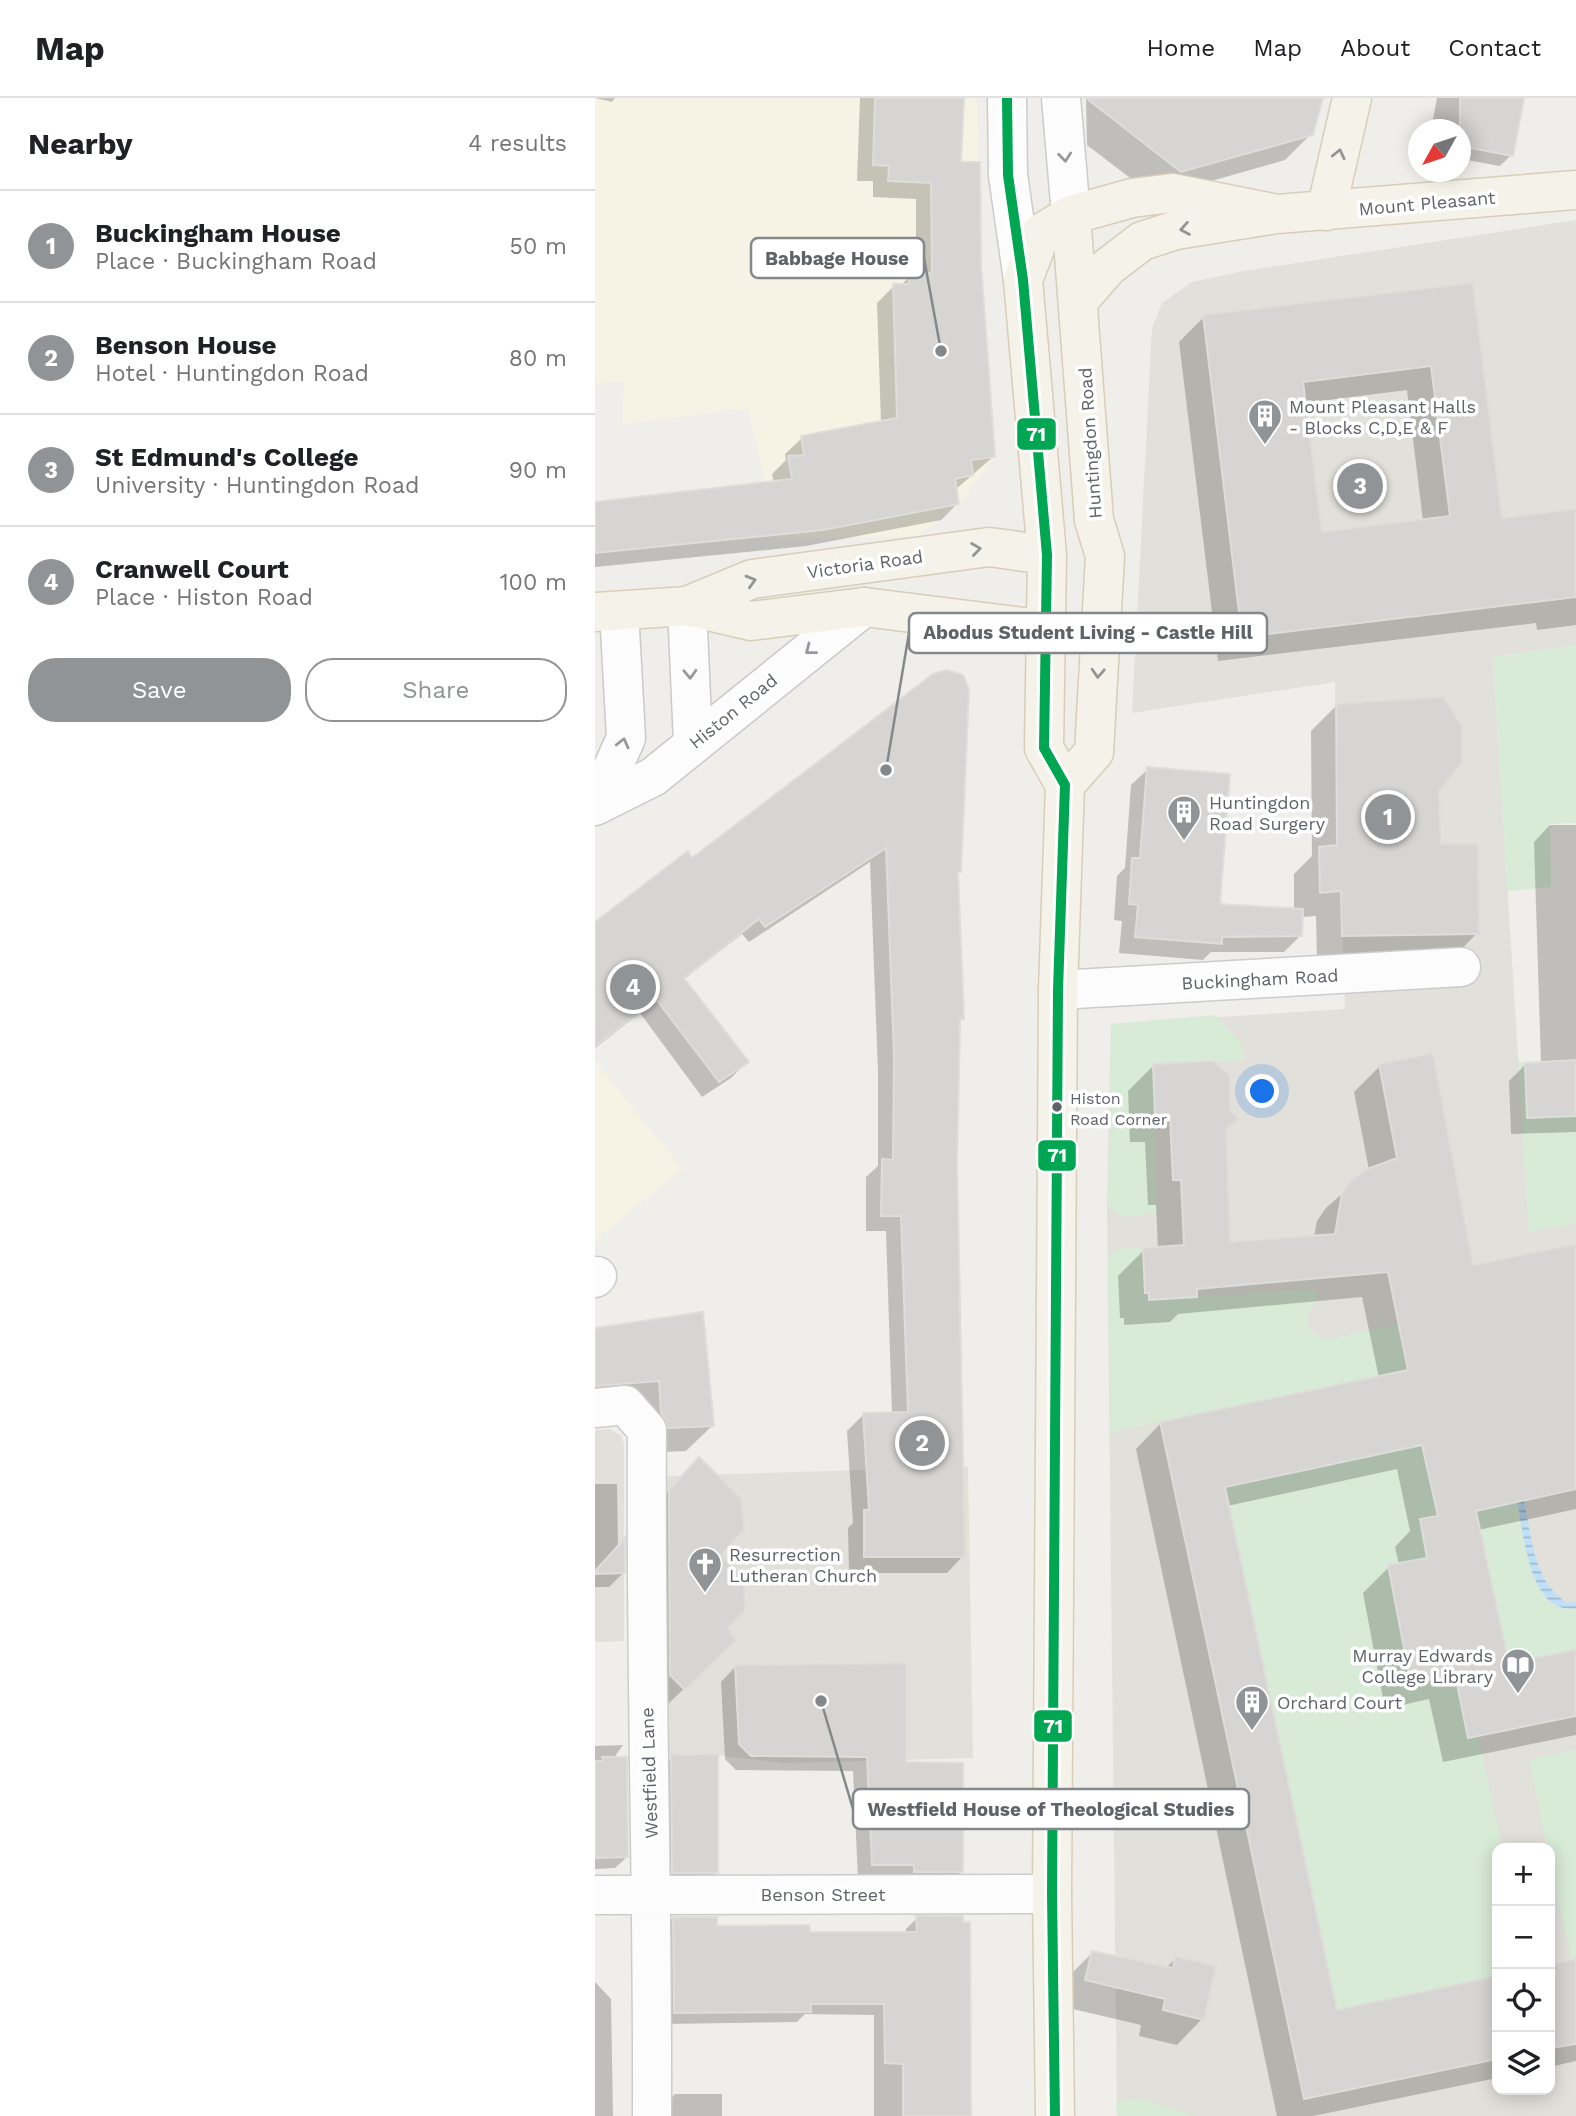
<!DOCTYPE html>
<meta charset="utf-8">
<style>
body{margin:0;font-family:"Work Sans",sans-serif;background:#f2f2f2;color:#202124}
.controls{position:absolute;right:21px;bottom:21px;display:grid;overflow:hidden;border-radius:14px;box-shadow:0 4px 18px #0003}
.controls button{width:63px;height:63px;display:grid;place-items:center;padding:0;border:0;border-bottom:2px solid #e0e0e0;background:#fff;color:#202124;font:35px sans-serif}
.compass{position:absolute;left:813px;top:21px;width:63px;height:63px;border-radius:50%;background:#fff;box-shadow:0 4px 18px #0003;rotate:230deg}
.you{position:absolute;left:668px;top:994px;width:24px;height:24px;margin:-18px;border:5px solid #fff;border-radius:50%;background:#1a73e8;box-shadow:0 0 0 10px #1a73e833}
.badge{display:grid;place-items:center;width:46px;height:46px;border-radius:50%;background:#919496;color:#fff;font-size:23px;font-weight:700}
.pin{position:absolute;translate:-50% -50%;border:4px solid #fff;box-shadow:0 2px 7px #0006}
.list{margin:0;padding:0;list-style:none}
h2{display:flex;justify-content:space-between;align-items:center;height:91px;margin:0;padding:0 28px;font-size:30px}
h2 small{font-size:23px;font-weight:400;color:#757577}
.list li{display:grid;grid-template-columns:46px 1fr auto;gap:21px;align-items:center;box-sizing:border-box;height:112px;padding:0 28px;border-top:2px solid #e0e0e0}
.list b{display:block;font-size:26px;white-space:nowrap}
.list p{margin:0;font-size:23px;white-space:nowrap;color:#757577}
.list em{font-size:23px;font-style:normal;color:#757577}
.actions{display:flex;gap:14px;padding:21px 28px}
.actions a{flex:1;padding:16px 0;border:2px solid #919496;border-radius:28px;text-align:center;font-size:24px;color:#919496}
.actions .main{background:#919496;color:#fff}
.icon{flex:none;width:38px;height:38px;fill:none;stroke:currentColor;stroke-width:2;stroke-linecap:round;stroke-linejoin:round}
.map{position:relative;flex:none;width:981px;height:2018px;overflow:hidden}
header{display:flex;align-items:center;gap:42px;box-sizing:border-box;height:98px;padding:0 35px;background:#fff;border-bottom:2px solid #e0e0e0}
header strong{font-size:33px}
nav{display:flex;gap:38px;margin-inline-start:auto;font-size:24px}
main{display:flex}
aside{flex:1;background:#fff}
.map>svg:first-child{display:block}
.commercial{fill:#f7f3e4}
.education{fill:#e2e0da;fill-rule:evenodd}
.green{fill:#d8ebd6}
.water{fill:url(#water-rules)}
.shadow{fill:#0003;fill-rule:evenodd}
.building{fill:#d6d5d3;stroke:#deddd9;stroke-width:2;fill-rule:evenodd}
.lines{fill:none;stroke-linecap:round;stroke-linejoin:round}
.minor-casing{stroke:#cbcccc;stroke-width:41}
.tertiary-casing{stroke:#cbcccc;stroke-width:41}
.secondary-casing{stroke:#cacacb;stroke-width:41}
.primary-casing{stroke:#d7ceb8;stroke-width:41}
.minor{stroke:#fdfcfc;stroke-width:38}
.tertiary{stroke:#fdfcfc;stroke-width:38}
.secondary{stroke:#fdfcfc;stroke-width:38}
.primary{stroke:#f4f2e9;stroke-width:38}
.bus-1-casing{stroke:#fff;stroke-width:16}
.bus-1{stroke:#00a651;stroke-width:10}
.oneway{stroke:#939595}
.oneway2{stroke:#96999c}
.bus-dot{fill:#5f6368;stroke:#fff;stroke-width:2.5}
.labels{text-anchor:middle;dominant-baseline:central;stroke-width:7;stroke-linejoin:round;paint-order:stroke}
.bus-label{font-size:16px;fill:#5f6368;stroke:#fff;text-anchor:start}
.street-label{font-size:18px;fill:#5f6368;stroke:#fff}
.poi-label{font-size:18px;fill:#5f6368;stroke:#fff;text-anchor:start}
.leader{fill:none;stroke:#84888a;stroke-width:2.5}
.callout-dot{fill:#84888a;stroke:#fff;stroke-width:2.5}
.callout{fill:#fff;stroke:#84888a;stroke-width:2.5}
.callout-label{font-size:19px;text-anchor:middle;font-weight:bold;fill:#5f6368}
.line-badge{stroke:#fff;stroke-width:2.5}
.badge-label{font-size:19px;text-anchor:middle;font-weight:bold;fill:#fff}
</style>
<header>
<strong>Map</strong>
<nav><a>Home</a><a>Map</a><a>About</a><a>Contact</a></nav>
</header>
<main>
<aside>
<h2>Nearby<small>4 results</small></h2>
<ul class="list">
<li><span class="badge">1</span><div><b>Buckingham House</b><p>Place · Buckingham Road</p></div><em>50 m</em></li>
<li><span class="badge">2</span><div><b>Benson House</b><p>Hotel · Huntingdon Road</p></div><em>80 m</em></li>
<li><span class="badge">3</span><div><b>St Edmund's College</b><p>University · Huntingdon Road</p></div><em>90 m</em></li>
<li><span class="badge">4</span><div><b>Cranwell Court</b><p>Place · Histon Road</p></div><em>100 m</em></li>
</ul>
<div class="actions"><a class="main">Save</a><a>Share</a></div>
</aside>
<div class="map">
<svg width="981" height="2018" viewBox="0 0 981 2018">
<defs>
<pattern id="water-rules" width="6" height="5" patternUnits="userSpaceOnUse" patternTransform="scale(1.75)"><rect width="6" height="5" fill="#bfe0f9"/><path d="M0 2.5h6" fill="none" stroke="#9eb9cd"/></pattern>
</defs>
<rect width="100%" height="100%" fill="#efeeea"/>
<path class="commercial" d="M0 0H382L387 167 400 359 364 406 322 438 185 441 153 310 27 326 29 283 0 285Z
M0 963 87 1071 0 1142Z"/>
<path class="education" d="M981 122V547L898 559 934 1133 981 1125V2018H522L512 1108 516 926 750 911 746 794 725 795 724 749 742 747 740 584 537 615 557 230 567 205 597 184 649 173ZM902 1750H955V1992H902Z
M15 1331 26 1338 29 1346V1543L0 1544V1332Z
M373 1369 378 1660 189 1665 110 1656 71 1657 69 1378Z"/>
<path class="green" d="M981 547V725L955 726 956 789 913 793 898 559Z
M621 917 647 946 649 962 558 966 562 1115C544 1117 525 1123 513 1108L516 926Z
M923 963 930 965 932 1020 981 1018V1125L934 1134Z
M548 1150 550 1194 554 1195 555 1202 721 1191 723 1202C705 1217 711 1234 731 1242L803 1226 813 1272 515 1334 513 1160 522 1151Z
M827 1347 843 1418 825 1422 832 1460 793 1468 816 1586 860 1576 873 1639 883 1638 907 1750H902V1878L742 1912 630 1389Z
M922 1403C929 1435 934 1518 981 1510V1552L914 1565 881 1413Z
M981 1652V1862H976L934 1662Z
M543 2000 601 2018H522L521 2004Z"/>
<path class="water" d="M929 1402C937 1440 938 1483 972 1505L981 1504V1510C934 1518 929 1435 922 1403Z"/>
<path class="shadow" d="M0 0H20L17 4Z
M265 0H367L365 66 385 166 399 358 360 392 362 406 346 422 211 448 0 469V406L179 385 177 376 191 362 190 356 207 340 286 324 282 205 299 188H305L315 178H321V101L278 99V83H262Z
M491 0H726L716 36 690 62 560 99 492 47Z
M842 0H927L916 57 905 68 866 61V32H836Z
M877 187 906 422 981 413V527L942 532 941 525 623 563 584 244 609 219ZM812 292 828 423 725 436 709 305Z
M339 578 365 773 362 776 368 920 363 925 360 1064 368 1458 352 1475H254L253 1430 258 1425 252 1333 268 1317 297 1316 291 1133H271V1079L283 1068V974L275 764 154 844 147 836 88 882 152 964 136 980 107 999 45 915 0 950V826L97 762Z
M742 607 842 693 844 747 882 835 857 861 722 863 721 818 706 819V837L689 854H616L608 862 524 855 527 823 519 822 522 778 530 770 536 687 553 671 623 808 699 813V776L717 758 716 633Z
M955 727H981V1034L916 1036 914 983 930 967 946 966 939 744Z
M559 967 641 1021 629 1033 633 1146 719 1139 722 1123 731 1110 774 1072 759 994 785 968 877 1169 981 1147V1411L883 1432 913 1567 981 1554V1637L848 1664 834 1601 790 1611 768 1495 794 1469 804 1467 800 1449 815 1433 802 1371 632 1408 741 1914 902 1880V1980L718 2018H682L541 1351 566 1325 784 1280 767 1199 583 1216 575 1224 529 1227V1220H525L523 1178 549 1152 563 1151 561 1107H553L550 1044H535L533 993Z
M106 1216 117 1328 91 1353 47 1355 39 1308 0 1312V1231Z
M84 1382 124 1457 131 1530 139 1542 68 1611 54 1415Z
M0 1386H22L23 1449 28 1475 14 1489H0Z
M140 1569 309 1666 366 1774 352 1788 263 1781 258 1673 141 1672 130 1661 126 1584Z
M28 1647 18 1661 32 1759 20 1770 0 1771V1648Z
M77 1659 121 1774 109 1786H67L65 1671Z
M79 1820 121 1830 213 1836H311V1831L322 1820 374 2018H279V1917L210 1916 202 1924 68 1926 67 1832Z
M497 1855 571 1870 581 1860 607 1921 582 1947 544 1938 546 1927 465 1908 471 1881Z
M981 1864V1963L955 1969V1869Z
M0 1884 16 1901 18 2018H0Z
M80 1996H127V2018H68V2008Z"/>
<path class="building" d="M280 0H369L366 64H385L386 166 400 359 376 362 378 377 360 381 364 406 228 432 0 455V404L197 381 193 358 209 357 206 338 302 320 298 186H314V176L337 175 336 85 293 83 294 68 278 67Z
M491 0H728L718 37 586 74Z
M865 0H929L918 58 865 48Z
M878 185 907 420 981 411V499L647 539 608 217ZM836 268 855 418 727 434 708 284Z
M352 572 368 577 374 591 366 774H363L369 921H365L362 1064 370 1459H269V1412H274L268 1315 313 1314 306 1118H286L287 1061 298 1062 299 957 291 750 170 829 164 821 89 880 154 964 124 984 61 901 0 948V824L93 753 97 760 338 576Z
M848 599 867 628V665L844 693 846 746H883L884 836 747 838 746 793 725 795 724 749 742 747 741 606Z
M552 669 635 676 625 806 708 811 707 838 627 839V846L540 839 543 807 534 806 537 760H545Z
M838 955 878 1167 981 1146V1391L881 1413 914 1565 981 1552V1618L873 1640 860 1576 816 1586 793 1467 832 1460 825 1421 843 1418 827 1347 630 1389 742 1912 902 1878V1961L709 2001 565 1324 813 1272 793 1174 602 1191V1199L554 1202V1195H550L548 1150 589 1147 586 1082H578L575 1019H560L558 966 618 963 635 977V1012L644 1021 631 1031 635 1144 740 1136 747 1095 756 1083 770 1072 802 1060 784 966Z
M981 962V1018L932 1020 930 965Z
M108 1214 119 1328 73 1330 66 1314 64 1283 0 1288V1230Z
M104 1359 146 1400 149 1432 126 1457 149 1479 150 1513 133 1530 141 1542 90 1592 75 1577 74 1392Z
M30 1440V1475L0 1476V1473Z
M311 1565V1664L368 1665V1774H319V1767H277L272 1659 156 1658 144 1646 140 1567Z
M123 1656V1775H77L76 1657Z
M7 1659H32L33 1759 0 1760V1663H8Z
M321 1818H368V1824H375L376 2018H308V1966L290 1965 289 1906H216V1914L79 1915 78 1819H122V1828L214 1827 215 1834H322Z
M497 1853 578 1870 580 1858 621 1868 609 1922 568 1912 570 1901 490 1882Z
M981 1861V1946L955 1950V1867Z"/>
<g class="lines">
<g class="minor-casing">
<path id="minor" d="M463 892 866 869
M0 1180 2 1178
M0 1310 30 1307 52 1332C50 1561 58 1789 57 2018
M0 1797 457 1796"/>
</g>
<g class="tertiary-casing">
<path id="tertiary" d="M412 0 413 77 428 182
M466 0 476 117"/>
</g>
<g class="secondary-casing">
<path id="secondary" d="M92 508 98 645
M1 707 31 640 24 513
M0 708 58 679 269 509"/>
</g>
<g class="primary-casing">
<path id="primary" d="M731 113 757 0
M485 201 513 169 547 143 581 132 682 116 981 92
M92 508 157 481 394 449 452 457
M0 514 92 508 156 523 269 509 451 532
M470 687 499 654 510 458 499 422 476 117
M460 2018 457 1796 463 892 470 687 449 650 452 457 428 182 446 135 476 117 537 100 577 95 682 116"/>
</g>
<use href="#minor" class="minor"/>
<use href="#tertiary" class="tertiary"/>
<use href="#secondary" class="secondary"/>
<use href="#primary" class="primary"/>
<g class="bus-1-casing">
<path id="bus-1" d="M412 0 413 77 428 182 452 457 449 650 470 687 463 892 457 1796 460 2018"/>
</g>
<use href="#bus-1" class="bus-1"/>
</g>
<defs><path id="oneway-chevron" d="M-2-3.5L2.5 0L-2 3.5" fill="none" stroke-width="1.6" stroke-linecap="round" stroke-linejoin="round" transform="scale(1.75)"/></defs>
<g class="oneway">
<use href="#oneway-chevron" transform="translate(744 56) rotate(-77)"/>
<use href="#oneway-chevron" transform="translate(590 131) rotate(170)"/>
<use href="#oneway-chevron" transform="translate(381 451) rotate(-8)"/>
<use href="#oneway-chevron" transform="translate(156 483) rotate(-16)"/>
<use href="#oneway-chevron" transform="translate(503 575) rotate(93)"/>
</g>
<g class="oneway2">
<use href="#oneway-chevron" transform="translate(470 59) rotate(84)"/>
<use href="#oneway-chevron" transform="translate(215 552) rotate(142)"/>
<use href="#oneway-chevron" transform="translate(95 576) rotate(88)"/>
<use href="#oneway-chevron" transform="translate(28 645) rotate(-76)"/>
</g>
<defs>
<g id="building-pin" transform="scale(1.75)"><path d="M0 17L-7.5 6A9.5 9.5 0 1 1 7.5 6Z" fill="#919496" stroke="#fff"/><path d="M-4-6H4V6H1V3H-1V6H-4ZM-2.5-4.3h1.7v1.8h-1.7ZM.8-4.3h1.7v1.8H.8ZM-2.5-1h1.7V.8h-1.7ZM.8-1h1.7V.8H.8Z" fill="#fff"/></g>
<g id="church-pin" transform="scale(1.75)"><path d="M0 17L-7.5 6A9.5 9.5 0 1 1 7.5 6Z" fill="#919496" stroke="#fff"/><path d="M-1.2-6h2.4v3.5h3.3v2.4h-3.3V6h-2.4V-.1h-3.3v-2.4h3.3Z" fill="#fff"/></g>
<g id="library-pin" transform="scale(1.75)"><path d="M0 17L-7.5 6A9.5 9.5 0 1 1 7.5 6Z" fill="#919496" stroke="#fff"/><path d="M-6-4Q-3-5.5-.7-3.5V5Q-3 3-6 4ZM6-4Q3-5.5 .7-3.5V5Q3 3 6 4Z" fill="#fff"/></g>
</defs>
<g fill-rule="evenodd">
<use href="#building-pin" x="670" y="318"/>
<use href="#building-pin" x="589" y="714"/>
<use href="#church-pin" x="110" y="1466"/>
<use href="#library-pin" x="923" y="1567"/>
<use href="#building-pin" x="657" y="1604"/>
</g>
<circle class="bus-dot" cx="462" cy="1009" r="6"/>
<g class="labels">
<g class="bus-label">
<text x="475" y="1000">Histon<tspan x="475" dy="21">Road Corner</tspan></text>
</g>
<g class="street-label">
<text transform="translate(832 105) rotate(-5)">Mount Pleasant</text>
<text transform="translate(495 345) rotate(-94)">Huntingdon Road</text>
<text transform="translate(270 466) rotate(-8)">Victoria Road</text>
<text transform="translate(138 613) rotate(-39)">Histon Road</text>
<text transform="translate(665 881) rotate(-3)">Buckingham Road</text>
<text transform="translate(54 1675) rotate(-92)">Westfield Lane</text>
<text x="228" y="1796">Benson Street</text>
</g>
<g class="poi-label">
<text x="694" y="308">Mount Pleasant Halls<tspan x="694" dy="21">- Blocks C,D,E &amp; F</tspan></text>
<text x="614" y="704">Huntingdon<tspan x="614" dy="21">Road Surgery</tspan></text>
<text x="134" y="1456">Resurrection<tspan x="134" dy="21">Lutheran Church</tspan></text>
<text x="898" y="1557" text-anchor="end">Murray Edwards<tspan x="898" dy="21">College Library</tspan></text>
<text x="682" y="1604">Orchard Court</text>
</g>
</g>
<path class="leader" d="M346 253L329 160M291 672L314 535M226 1603L258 1711"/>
<g class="callout-dot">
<circle cx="346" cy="253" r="7"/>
<circle cx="291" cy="672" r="7"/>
<circle cx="226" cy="1603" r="7"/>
</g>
<g class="callout">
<rect x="156" y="140" width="173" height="40" rx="7"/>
<rect x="314" y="515" width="358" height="40" rx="7"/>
<rect x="258" y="1691" width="396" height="40" rx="7"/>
</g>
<g class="callout-label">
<text x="242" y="167">Babbage House</text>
<text x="493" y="541">Abodus Student Living - Castle Hill</text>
<text x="456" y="1718">Westfield House of Theological Studies</text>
</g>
<g class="line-badge">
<rect x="421" y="319" width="41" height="34" rx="7" fill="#00a651"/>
<rect x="442" y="1041" width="40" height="33" rx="7" fill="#00a651"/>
<rect x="438" y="1611" width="40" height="34" rx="7" fill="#00a651"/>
</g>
<g class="badge-label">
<text x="441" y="343">71</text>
<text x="462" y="1064">71</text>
<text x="458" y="1635">71</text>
</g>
</svg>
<div class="controls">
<button>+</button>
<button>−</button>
<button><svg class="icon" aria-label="locate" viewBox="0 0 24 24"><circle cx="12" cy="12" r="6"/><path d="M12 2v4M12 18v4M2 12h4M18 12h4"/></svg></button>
<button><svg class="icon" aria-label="layers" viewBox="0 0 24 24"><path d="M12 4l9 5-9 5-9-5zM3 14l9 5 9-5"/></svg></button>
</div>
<svg class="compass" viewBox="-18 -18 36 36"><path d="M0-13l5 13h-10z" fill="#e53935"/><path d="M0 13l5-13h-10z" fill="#757577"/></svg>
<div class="you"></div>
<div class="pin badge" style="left:793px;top:719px">1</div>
<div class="pin badge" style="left:327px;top:1345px">2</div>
<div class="pin badge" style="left:765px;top:388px">3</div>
<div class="pin badge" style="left:38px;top:889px">4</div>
</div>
</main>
